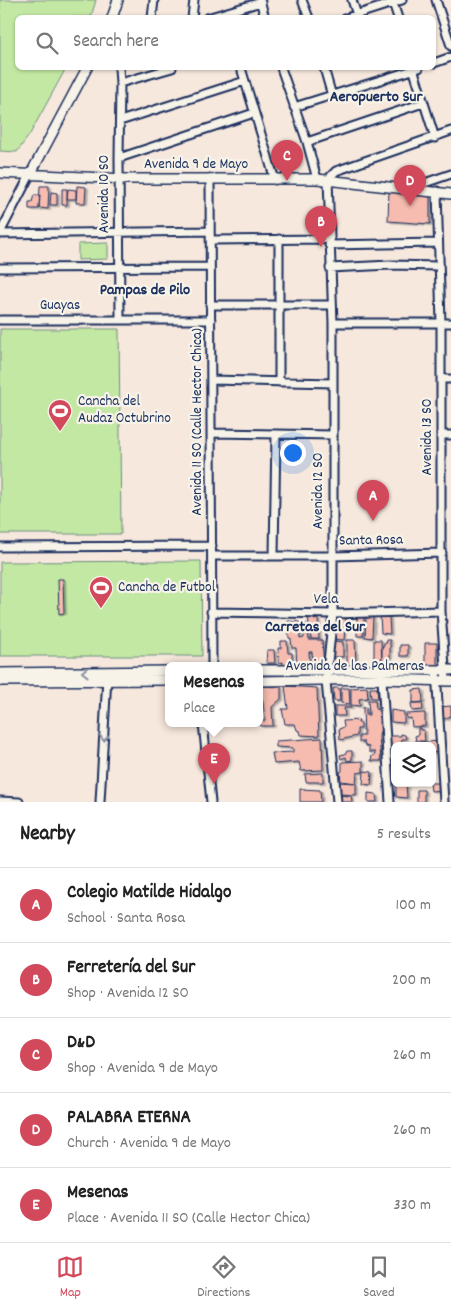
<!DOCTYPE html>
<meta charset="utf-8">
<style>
body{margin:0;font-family:Dekko,sans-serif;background:#f2f2f2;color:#222}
.controls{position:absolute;right:15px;bottom:15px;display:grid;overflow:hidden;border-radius:8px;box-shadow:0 1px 4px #0004}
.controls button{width:45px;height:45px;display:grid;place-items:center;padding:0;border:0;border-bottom:1px solid #e0e0e0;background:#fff;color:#222;font:25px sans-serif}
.you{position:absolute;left:292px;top:452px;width:18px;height:18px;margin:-12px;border:4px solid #fff;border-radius:50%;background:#1a73e8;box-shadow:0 0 0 8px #1a73e833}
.badge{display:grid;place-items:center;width:32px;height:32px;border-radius:50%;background:#d1495b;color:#fff;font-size:16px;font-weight:700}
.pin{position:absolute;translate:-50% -41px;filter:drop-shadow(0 1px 2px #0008)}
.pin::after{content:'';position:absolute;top:26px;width:18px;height:15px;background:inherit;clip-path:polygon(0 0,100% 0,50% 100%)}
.popup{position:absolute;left:165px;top:662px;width:98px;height:65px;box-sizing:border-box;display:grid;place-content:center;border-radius:8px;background:#fff;filter:drop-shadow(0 1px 4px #0005);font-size:16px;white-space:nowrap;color:#767676}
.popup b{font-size:19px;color:#222}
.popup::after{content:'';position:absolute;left:50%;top:100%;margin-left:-10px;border:10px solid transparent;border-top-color:#fff}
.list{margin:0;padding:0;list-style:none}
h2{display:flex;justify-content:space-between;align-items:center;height:65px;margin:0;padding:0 20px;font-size:21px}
h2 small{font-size:16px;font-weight:400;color:#767676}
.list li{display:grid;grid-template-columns:32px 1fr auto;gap:15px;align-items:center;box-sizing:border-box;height:75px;padding:0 20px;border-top:1px solid #e0e0e0}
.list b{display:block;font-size:19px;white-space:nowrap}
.list p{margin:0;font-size:16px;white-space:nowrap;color:#767676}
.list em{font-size:16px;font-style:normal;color:#767676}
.icon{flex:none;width:28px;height:28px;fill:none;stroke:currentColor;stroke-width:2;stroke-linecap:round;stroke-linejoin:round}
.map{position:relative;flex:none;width:451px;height:802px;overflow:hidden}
.search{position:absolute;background:#fff;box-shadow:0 1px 4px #0004;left:15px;right:15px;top:15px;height:55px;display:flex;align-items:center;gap:12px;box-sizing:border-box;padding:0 18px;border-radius:8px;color:#767676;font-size:19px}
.sheet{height:440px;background:#fff}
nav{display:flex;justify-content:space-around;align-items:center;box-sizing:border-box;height:70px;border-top:1px solid #e0e0e0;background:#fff;font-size:14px;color:#767676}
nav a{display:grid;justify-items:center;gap:2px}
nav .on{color:#d1495b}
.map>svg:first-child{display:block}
.green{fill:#c2e8a3;stroke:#6e8c80}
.building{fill:#f6bcaf;stroke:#1b2f5e;filter:url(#shadow)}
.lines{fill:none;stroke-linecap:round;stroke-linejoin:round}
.minor-casing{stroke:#1b2f5e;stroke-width:11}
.tertiary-casing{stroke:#1b2f5e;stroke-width:12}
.minor{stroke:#f7f3e8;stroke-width:7}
.tertiary{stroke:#f7f3e8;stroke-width:9}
.oneway{stroke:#8991a3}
.labels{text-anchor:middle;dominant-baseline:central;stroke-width:4.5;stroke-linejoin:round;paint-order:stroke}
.street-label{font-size:15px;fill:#1b2f5e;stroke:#f7f3e8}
.poi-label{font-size:15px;fill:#1b2f5e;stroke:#f7f3e8;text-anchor:start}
.neighbourhood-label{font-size:16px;font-weight:bold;fill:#1b2f5e;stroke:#f7f3e8}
</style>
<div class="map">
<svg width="451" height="802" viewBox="0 0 451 802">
<defs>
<filter id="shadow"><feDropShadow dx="2.5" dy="1.5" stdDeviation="0" flood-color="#0004"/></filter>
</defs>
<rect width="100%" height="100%" fill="#f7e8dd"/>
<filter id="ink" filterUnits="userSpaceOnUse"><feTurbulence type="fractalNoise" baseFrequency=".02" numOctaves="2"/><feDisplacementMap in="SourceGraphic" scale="10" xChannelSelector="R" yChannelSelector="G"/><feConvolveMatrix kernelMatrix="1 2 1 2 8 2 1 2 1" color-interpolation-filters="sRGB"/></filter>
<g filter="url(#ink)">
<path class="green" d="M0 0H96L91 17 18 18V68H66L30 134 17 152 0 151Z
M108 243V259L78 260V244Z
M0 329H119L121 534H0Z
M201 561 202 656H0V562Z"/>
<path class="building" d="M40 186H49L48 209 39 208Z
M77 186 86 187 85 203H76Z
M389 188 430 191V224L388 221Z
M62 189H67V205H62Z
M68 189 76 190V199H67Z
M51 192 57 193V205H50Z
M34 195H40L39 209H29V202H32Z
M58 579H63L64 613 59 614Z
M380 615 389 617 390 634 381 633Z
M334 616 346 617 344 640 332 639Z
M364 616 363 636H357V617Z
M308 617H313L314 620 318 619 319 639H311Z
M373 617 372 638 365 637 366 618Z
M288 621 299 622 300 639 304 638V624H307L309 640H322L324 665 313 664 312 652H309L310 665H297L296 648H292L291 639 289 638Z
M347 640H355L356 666H347Z
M374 640H381L382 666H374Z
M386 640H390V662H382V646H384V643H387Z
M281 641H287L288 653H292V665L283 666V662L279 663 278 648H281Z
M334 641 343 642V657H333Z
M425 643H437V665H425Z
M400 645H408V656H400Z
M267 650H274L275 663H266Z
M259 686 281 687V699L272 707 273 726H260L261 721H265L263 702Z
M285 686 317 688 319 736 301 735 300 731 297 730 295 724H285L282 709H288Z
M367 687 368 698 359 699 360 706 351 705V688Z
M333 688H339L340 701H334Z
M341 688H349L350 704 341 703Z
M370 688H377L378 698H371Z
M422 689 423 702 413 703V690Z
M368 700H375L376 709 380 710 381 728 379 736 381 761H371L372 756 375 755V752H369V747L365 746 364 742H359V736H364L363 708 366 707V715H369Z
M411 703H422L423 710 412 711Z
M335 706H351V708H344L345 716H335Z
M451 706V716L441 720 440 707Z
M391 710 404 712V723L391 722Z
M425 713V726L412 727 411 718 407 719 406 714Z
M359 720 358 723H361V729H357V736L340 740 339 729 344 727 343 721Z
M418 728H420V730H424L425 741H416L415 736 418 735Z
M401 734 405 735 406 739H401L402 746 389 747 388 736H401Z
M322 738 323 770 301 771 299 762 274 764 272 753 293 752V748L276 747V741Z
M438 741 439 752 432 753V746H417V743Z
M347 751H352V760L347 761 346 757 341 759 340 755 345 754Z
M363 761V772L357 773 356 783 341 781 340 772 342 771V762Z
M364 771 372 772 371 785 363 784Z
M323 773V782H306L305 774Z
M339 782 356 783V795L340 794Z
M396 783H406L407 798 396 797Z
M430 783H440L441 790 431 791Z
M300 789 320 790 321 802H300Z
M417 790H424V802H417Z
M368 793 376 794 377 802H368Z
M336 795 351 796 352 802H338Z"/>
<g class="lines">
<g class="minor-casing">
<path id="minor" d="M260 0 265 18
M302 0 309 18
M352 0 357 15
M436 0 451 46
M393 3 398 18
M152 18 154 0
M192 18 194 0
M207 18 261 2
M346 18 402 0
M434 63 451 57
M119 68 120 83 119 158 120 320
M241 68 275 180
M281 68 307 142 317 179
M324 68 332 96
M413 68 435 138
M120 83 172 68
M294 107 419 68
M120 121 245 81
M307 142 423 103
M119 158 254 113
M210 178 212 665
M410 188 451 174
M437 191 441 323V611L446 681
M0 233 30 175
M0 234 210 231
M279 239V382
M210 240 329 239
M329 245 438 243
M0 268 210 267
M330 268 390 265 439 266
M210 305H332
M0 320H211
M333 323H451
M441 379H451
M212 380 333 383
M213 433 333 435
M442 435H451
M0 547 212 546
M274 555 276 435
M212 556H333L442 553
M211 612 333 614 441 611
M436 670 444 802
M382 679 390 802
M203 723 211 802
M0 801 19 802
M100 802 107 677
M337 802 326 681 333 614V323L328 179 336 171 451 131"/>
</g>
<g class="tertiary-casing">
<path id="tertiary" d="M112 18 118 0
M0 173 126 179H317L451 194
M30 175 87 68
M259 670H451
M0 673 169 671
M0 681 169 680
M259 681 382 679 451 681"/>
</g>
<use href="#minor" class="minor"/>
<use href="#tertiary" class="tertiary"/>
</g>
<defs><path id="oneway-chevron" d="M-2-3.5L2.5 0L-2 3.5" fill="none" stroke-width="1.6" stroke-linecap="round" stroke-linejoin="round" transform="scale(1.25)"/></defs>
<g class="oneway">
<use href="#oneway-chevron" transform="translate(85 672) rotate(179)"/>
<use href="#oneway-chevron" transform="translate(104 738) rotate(93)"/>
</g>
</g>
<defs>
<g id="stadium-pin" transform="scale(1.25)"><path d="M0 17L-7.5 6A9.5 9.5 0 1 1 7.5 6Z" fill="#d1495b" stroke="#f7f3e8"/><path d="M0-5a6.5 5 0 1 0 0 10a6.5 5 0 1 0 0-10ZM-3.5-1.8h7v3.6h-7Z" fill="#fff"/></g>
</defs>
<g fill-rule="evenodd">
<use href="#stadium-pin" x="60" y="411"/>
<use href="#stadium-pin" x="101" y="588"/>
</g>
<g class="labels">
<g class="street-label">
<text x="196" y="165">Avenida 9 de Mayo</text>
<text transform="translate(105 194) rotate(-90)">Avenida 10 SO</text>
<text x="60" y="306">Guayas</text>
<text transform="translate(198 422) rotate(-90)">Avenida 11 SO (Calle Hector Chica)</text>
<text transform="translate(428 437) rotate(-90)">Avenida 13 SO</text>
<text transform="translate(319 491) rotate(-90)">Avenida 12 SO</text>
<text transform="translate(371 541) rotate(-1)">Santa Rosa</text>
<text x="326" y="600">Vela</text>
<text x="355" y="667">Avenida de las Palmeras</text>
</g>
<g class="poi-label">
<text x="78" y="402">Cancha del<tspan x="78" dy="17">Audaz Octubrino</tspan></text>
<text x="118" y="588">Cancha de Futbol</text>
</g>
<g class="neighbourhood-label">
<text x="376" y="97">Aeropuerto Sur</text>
<text x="145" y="290">Pampas de Pilo</text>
<text x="315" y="627">Carretas del Sur</text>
</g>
</g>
</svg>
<div class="controls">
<button><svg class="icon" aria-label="layers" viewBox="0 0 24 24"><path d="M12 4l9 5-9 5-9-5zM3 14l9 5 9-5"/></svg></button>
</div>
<div class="you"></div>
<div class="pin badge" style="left:373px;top:521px">A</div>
<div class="pin badge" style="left:321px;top:247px">B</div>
<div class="pin badge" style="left:287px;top:181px">C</div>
<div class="pin badge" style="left:410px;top:206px">D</div>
<div class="pin badge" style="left:214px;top:784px">E</div>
<div class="popup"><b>Mesenas</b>Place</div>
<div class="search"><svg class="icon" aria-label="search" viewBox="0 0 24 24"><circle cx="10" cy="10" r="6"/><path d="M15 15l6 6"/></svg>Search here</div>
</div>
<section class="sheet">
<h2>Nearby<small>5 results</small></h2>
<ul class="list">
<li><span class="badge">A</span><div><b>Colegio Matilde Hidalgo</b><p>School · Santa Rosa</p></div><em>100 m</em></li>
<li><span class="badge">B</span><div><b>Ferretería del Sur</b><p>Shop · Avenida 12 SO</p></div><em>200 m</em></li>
<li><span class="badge">C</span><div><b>D&amp;D</b><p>Shop · Avenida 9 de Mayo</p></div><em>260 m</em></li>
<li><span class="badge">D</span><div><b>PALABRA ETERNA</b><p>Church · Avenida 9 de Mayo</p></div><em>260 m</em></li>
<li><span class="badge">E</span><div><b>Mesenas</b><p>Place · Avenida 11 SO (Calle Hector Chica)</p></div><em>330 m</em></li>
</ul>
</section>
<nav>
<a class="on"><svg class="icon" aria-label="map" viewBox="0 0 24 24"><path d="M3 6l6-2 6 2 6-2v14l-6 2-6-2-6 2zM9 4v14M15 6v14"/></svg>Map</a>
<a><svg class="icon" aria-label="directions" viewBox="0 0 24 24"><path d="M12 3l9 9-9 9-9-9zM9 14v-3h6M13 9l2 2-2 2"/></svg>Directions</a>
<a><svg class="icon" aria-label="saved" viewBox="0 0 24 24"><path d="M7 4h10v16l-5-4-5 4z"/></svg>Saved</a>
</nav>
